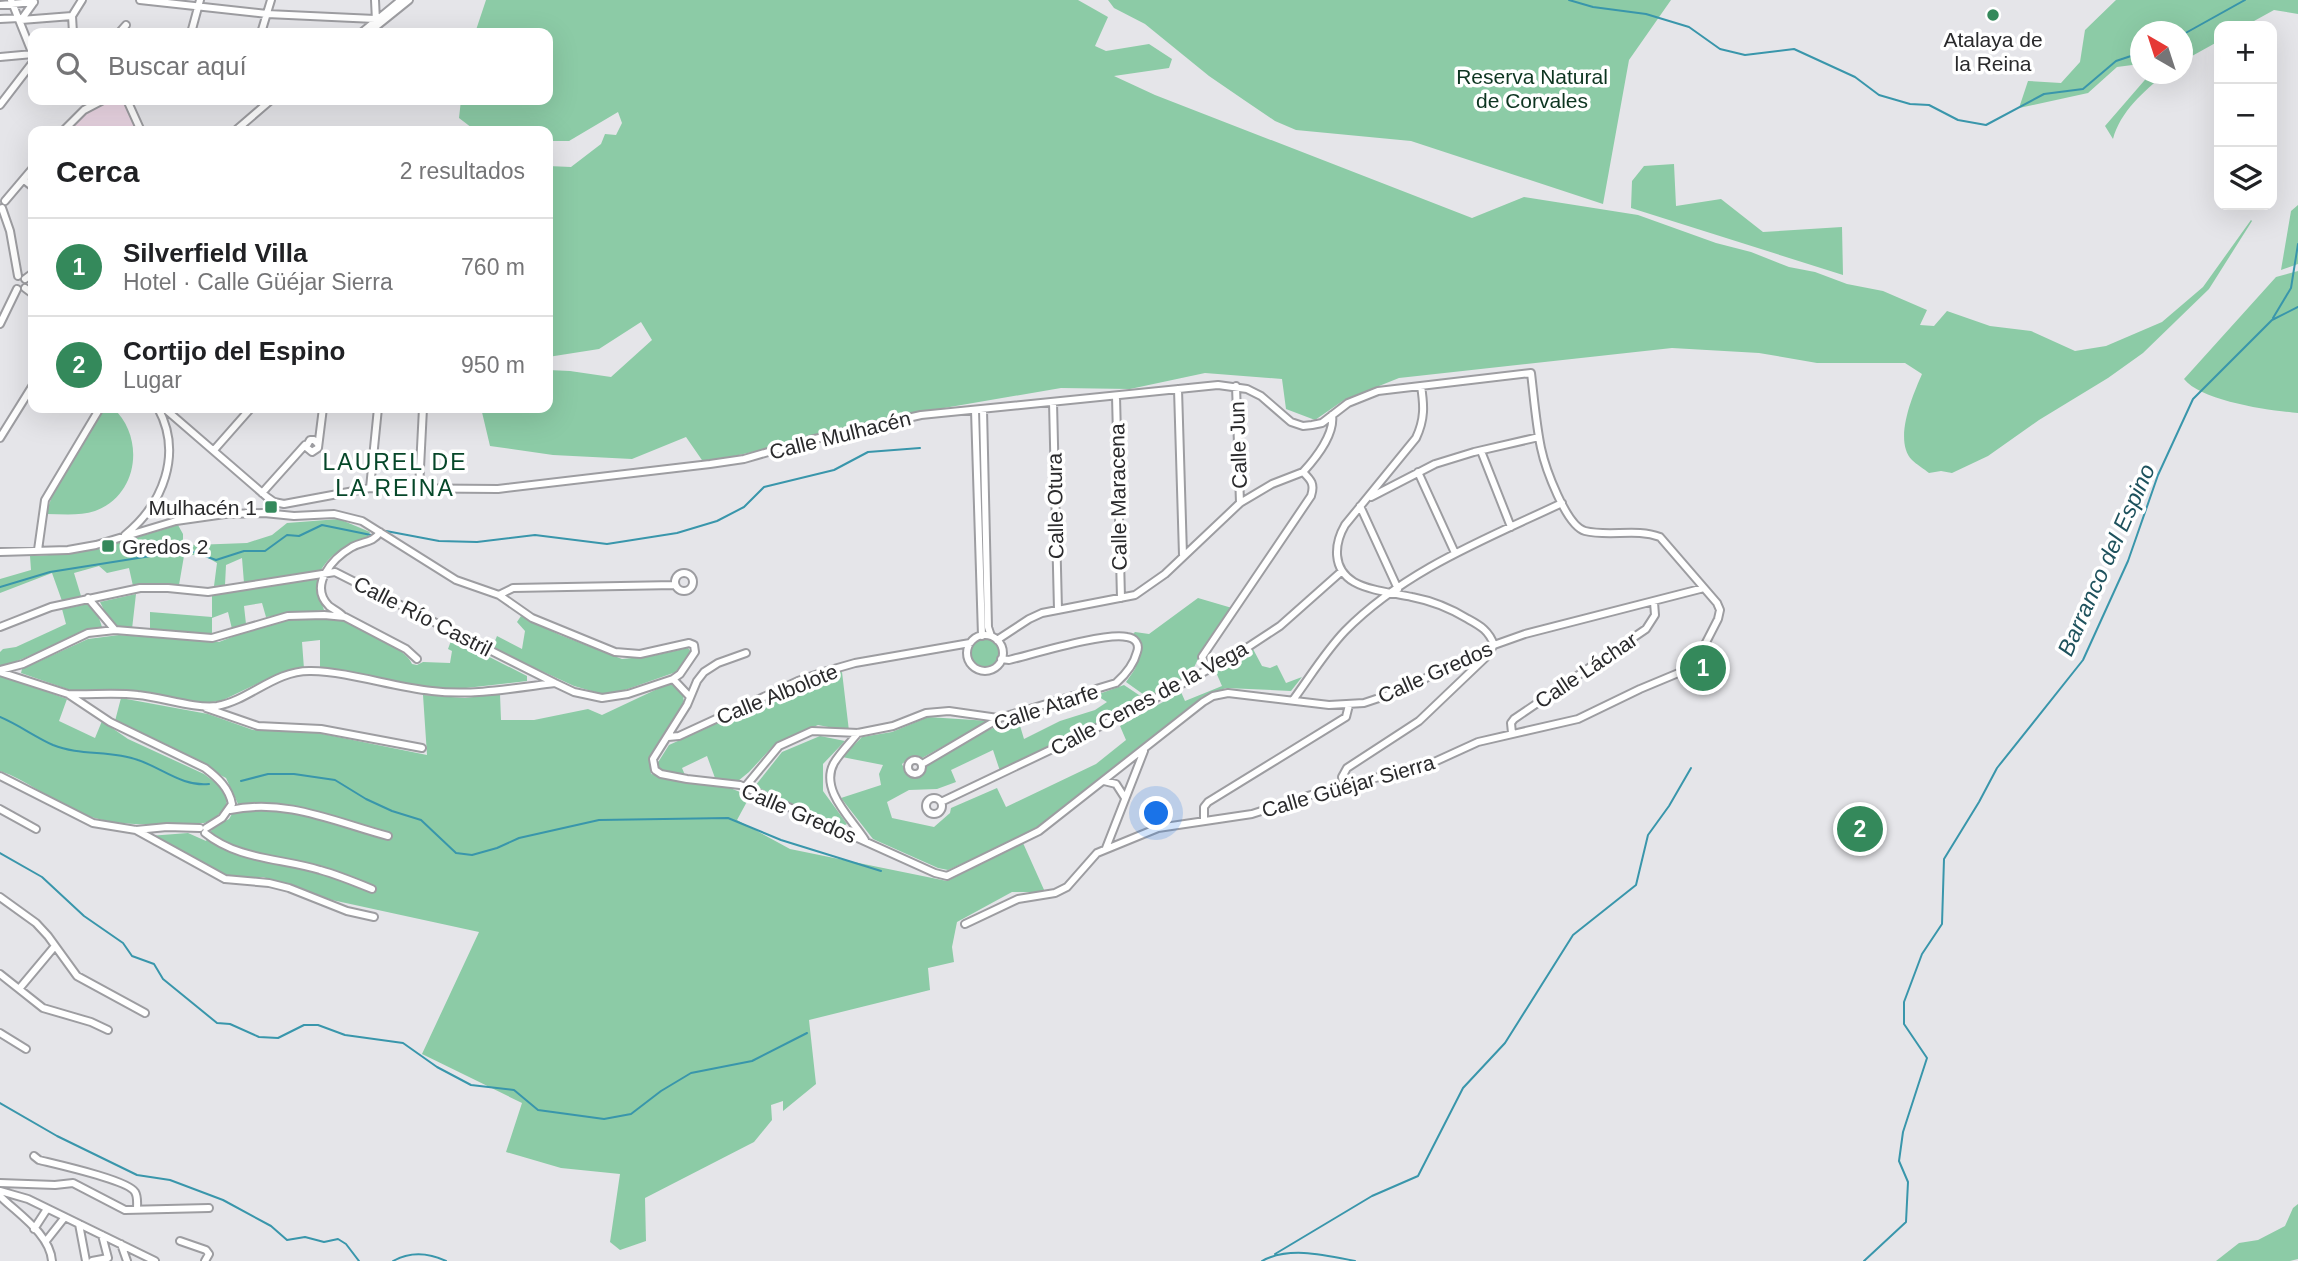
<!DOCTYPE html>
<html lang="es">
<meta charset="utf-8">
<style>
body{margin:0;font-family:Helvetica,sans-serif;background:#f2f2f2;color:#202124}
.controls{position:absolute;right:21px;top:21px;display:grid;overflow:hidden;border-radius:14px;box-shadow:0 7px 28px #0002}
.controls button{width:63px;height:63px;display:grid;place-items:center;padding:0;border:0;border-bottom:2px solid #e0e0e0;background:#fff;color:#202124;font:35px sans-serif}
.compass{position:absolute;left:2130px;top:21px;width:63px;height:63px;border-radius:50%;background:#fff;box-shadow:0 7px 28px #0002;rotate:321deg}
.you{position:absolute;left:1157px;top:814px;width:24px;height:24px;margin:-18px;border:5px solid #fff;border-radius:50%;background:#1a73e8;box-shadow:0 0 0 10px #1a73e833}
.badge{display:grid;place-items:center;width:46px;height:46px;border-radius:50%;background:#34895b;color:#fff;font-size:23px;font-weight:700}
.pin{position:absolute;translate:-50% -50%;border:4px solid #fff;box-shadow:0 2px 7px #0006}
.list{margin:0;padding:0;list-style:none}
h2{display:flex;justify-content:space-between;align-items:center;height:91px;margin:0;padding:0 28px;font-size:30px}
h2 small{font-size:23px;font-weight:400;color:#757577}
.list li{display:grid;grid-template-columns:46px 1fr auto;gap:21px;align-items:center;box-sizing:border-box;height:98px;padding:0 28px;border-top:2px solid #e0e0e0}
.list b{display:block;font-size:26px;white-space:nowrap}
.list p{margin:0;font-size:23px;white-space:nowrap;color:#757577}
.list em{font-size:23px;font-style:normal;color:#757577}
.icon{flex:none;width:38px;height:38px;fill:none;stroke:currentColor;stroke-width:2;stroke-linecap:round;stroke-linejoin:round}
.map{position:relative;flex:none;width:2298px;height:1261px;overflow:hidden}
.search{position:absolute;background:#fff;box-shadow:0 7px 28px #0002;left:28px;top:28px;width:525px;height:77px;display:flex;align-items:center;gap:18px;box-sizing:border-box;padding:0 24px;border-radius:14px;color:#757577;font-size:26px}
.panel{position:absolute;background:#fff;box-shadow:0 7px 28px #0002;left:28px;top:126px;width:525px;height:287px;border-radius:14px}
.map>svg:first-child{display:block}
.education{fill:#ead5e3}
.green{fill:#8ccba6}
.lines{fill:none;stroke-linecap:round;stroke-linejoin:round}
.stream{stroke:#3996ab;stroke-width:2}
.minor-casing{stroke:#9d9da1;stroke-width:10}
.minor{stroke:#fff;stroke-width:6}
.poi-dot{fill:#34895b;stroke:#fff;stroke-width:2.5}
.labels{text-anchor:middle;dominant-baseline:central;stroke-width:7;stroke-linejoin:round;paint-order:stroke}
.poi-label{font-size:21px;fill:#2a2a2c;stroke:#fff}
.park-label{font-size:21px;fill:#0d3521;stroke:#fff}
.street-label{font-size:21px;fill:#2a2a2c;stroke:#fff}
.neighbourhood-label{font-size:23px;letter-spacing:2px;fill:#064729;stroke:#fff}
.water-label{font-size:23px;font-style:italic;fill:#1e525d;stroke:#fff}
</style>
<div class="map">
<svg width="2298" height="1261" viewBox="0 0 2298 1261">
<rect width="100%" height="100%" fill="#e5e5e9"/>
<path class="education" d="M112 100H124L136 131H67L87 111Z"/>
<path class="green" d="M486 0H1078L1108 17 1095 46 1106 51 1149 44 1172 59 1169 68 1114 76 1155 95 1472 218 1524 197 1638 215 1716 243 1751 252 1789 267 1815 272 1847 284 1883 291 1927 310 1920 325 1934 326 1947 311 1990 326 2031 331 2075 351 2106 346 2162 322 2203 287 2251 220 2252 221 2209 289 2143 353 2108 378 2039 420 1988 456 1952 473 1941 471 1929 473C1924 469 1916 464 1912 460 1893 440 1913 395 1922 374L1905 363H1817L1759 353 1672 348 1399 378 1344 400 1315 420 1286 409 1282 379 1205 373 1130 389 1061 388 944 408 704 463 686 437 632 459 553 455 490 446 481 408H548V370L570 371 611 377 652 340 641 322 599 349 548 357V166L571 167 601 144 605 134 616 135 622 123 618 112 569 141H548V131H476L459 118 461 100H548V33H475Z
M1108 0H1671L1629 60 1603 204 1411 141 1296 130 1275 121 1244 100 1209 76 1145 24 1114 8Z
M2116 0H2298V14L2274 10 2245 26H2219V41L2183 61 2182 32H2140V64L2117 67 2088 93 2019 108 2028 81 2061 83 2080 62 2085 30Z
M2150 74H2165C2144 91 2120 112 2113 139L2105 126Z
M1674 164 1676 206 1721 199 1763 232 1842 227 1843 275 1631 208 1632 181 1644 166Z
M2298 205V264L2281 270 2291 211Z
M2298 271V413C2271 411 2201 401 2184 379L2276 277Z
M104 408H113C145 437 139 495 95 511 80 516 62 514 46 514L53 493Z
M339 519 370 532 367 539C347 545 333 551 321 570L244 583 242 558 226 565 225 585 214 586 217 563 201 554 184 556 179 585 133 586 129 568 107 573 99 566 74 573 81 596 62 601 52 573 0 593V579L31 570 30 556C82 555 129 540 178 525L183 534V541L194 545 247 543 272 535 287 523Z
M318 579 319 595 324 610 266 617 262 603 244 606 246 624 232 629 228 612 212 618V635L150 630V612L212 617V595Z
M136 594 132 629 117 627 106 614 100 602Z
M1198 598 1232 608 1198 659 1190 676 1147 697 1126 682 1135 669 1141 643 1132 635 1135 632 1149 634Z
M88 604 99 618 102 627C67 637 35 656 0 667V652L3 649 16 647 66 624 62 609Z
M521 616 560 635 622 659 652 656 688 648 691 652 676 672 622 691 602 694 574 686 492 648 497 636 522 649 525 631 517 622Z
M288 620C305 620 327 617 344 621 358 624 409 651 412 664L417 665 423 662 450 663 452 651 448 649 452 638 527 676V681L466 688H433L320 668V640L302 642 304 669 282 672 221 701 199 703 139 691H73L21 673 22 669 88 639 119 635 219 642 253 629Z
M971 653a14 14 0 1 1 28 0a14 14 0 1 1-28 0Z
M1253 649 1262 666 1270 668 1277 665 1286 683 1302 677 1291 691 1226 688 1202 697 1040 825 1017 839 948 870 938 868 873 839 841 798 881 785 879 774 883 765 842 757 862 737 892 732 928 717 989 721 922 758H910L902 764 906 773 915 778 924 773 927 764 982 732 1018 719 1024 739 1060 721 1095 710 1107 702 1096 695 1124 685 1145 699 1000 771 993 750 951 770 956 782 937 789 909 790 887 802 892 818 934 827 950 813 951 808 997 788 1006 807 1096 764 1126 740 1120 726 1181 692 1185 701 1222 686 1215 670Z
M842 672 849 731 818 725 775 744 749 772 738 781 715 778 707 756 682 768 685 775 662 771 657 764 669 745 813 680Z
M0 675 67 699 59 721 95 738 102 721 128 739 204 774 221 787 227 801 225 808 213 820 204 823C161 823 117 830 76 811 50 800 27 780 0 771Z
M670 683 683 695 684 703 650 759 651 774 730 788 750 796 737 820 790 849 947 881 1023 843 1045 892H1012L957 922 952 947 954 962 928 968 930 990 809 1020 816 1084 783 1111V1101L771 1105 772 1120 754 1142 645 1198 646 1241 620 1250 610 1242 620 1174 561 1168 506 1152 522 1103 422 1054 479 932 332 900 263 877H230L149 836 188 833 206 841 213 827 229 819 238 804 226 778 115 721 121 698 208 714 253 730 318 733 427 755 423 695 465 698 500 694 501 720H534L588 709 602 715Z
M820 736 845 741 823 764V791L847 824 841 827 755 786 782 752Z
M2298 1204V1259L2290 1261H2216L2239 1243 2258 1240 2285 1226 2293 1208Z"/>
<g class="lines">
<path class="stream" d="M1569 0 1593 7 1646 14 1689 27 1720 49 1745 55 1794 49 1855 77 1879 95 1910 104 1929 105 1958 120 1986 125 2044 94 2083 89 2116 61 2140 53
M2182 35 2245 0
M2273 318 2291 288 2298 244
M386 531 439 541 477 542 535 535 607 544 677 533 717 521 744 507 764 487 834 470 868 452 920 448
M0 587 50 572 176 552H194L216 560 244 551H265L287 535 299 536 322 525 371 535
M0 717C19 725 35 737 53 745 80 756 111 750 138 760 162 768 183 787 209 784
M241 781 268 774H294L335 780 366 799 392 811 421 820 456 853 472 855 497 848 519 838 599 820 728 818 781 840 881 871
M0 853 42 877 84 916 123 943 132 956 154 964 163 979 217 1023 230 1024 259 1037 278 1038 304 1025H318L345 1035 403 1043 437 1067 471 1085 514 1090 538 1110 604 1119 631 1114 661 1091 691 1073 752 1061 807 1033
M0 1103 57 1136 137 1175 170 1180 223 1200 271 1226 287 1240 305 1237 324 1242 338 1239 346 1244 359 1261
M1275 1254 1372 1196 1418 1176 1463 1088 1505 1043 1573 935 1636 885 1648 835 1669 806 1691 768
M393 1261C411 1251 429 1253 446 1261
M1262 1261C1289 1246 1325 1255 1355 1261
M1864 1261 1906 1222 1908 1182 1899 1161 1903 1132 1927 1058 1904 1024V1002L1922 954 1942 924 1944 859 1979 802 1997 768 2083 660 2128 561 2158 475 2193 399 2272 320 2298 307"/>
<g class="minor-casing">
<path id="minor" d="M11 0 33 55
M140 0 267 14 375 19
M375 0 376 21
M0 5 34 2
M0 19 19 18
M21 20 72 16
M21 20 34 2
M73 33 72 16 82 0
M119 33 126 25
M191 33 200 0
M261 33 271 0
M361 33 401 0
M368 33 409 0
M0 57 33 54
M127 100 141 131
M0 105 33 62
M63 131 84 110 103 100
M235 131 271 100
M24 180 33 187
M5 201 33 168
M2 208 10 231 18 276
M25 279 33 273
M25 288 33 294
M0 324 17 289
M1236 386 1240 503
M1178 389 1183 555
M1116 396 1121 598
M1053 402 1058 610
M164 408 267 497 274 502 284 504 370 488 498 489 710 464 744 459 806 441 921 415 1218 385 1247 389 1261 396 1291 422 1303 426 1312 425 1322 423 1348 403 1378 391 1531 373C1534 398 1536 424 1541 448 1545 467 1566 526 1585 531 1610 537 1636 528 1660 537L1717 603 1720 610 1718 619 1698 658 1688 669 1640 689 1578 719 1478 742 1432 763 1311 795 1252 814 1158 828 1097 853 1067 887 1055 893 1018 899 965 924
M983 409 988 627 991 636
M975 410 982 636
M0 438 33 385
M318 444 314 440H310L306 447 312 452 318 448 323 408
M214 450 251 408
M1481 451 1511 527
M1303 472C1315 459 1335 434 1332 415
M1418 472 1455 553
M370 488 378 408
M419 488 423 408
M262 493 305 445
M1371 497 1435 464 1474 452 1539 437
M1360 506 1398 589
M125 535C163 504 183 454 158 408
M38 550 45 500 100 408
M0 552 68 550 96 545 176 521 225 514 264 513 294 516 334 514 362 521 456 580 499 595 532 618 615 652 640 654 689 643 694 645 695 652 680 674 673 679
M675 582a9 9 0 1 1 18 0a9 9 0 1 1-18 0Z
M499 595 513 588 675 585
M88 598 115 630
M343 616C339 612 333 609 329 606 308 585 333 558 352 547 363 541 373 543 380 532
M0 627 51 607 140 588H168L208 592 335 572 555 683 574 692 602 698 628 694 673 679
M967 653a18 18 0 1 1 36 0a18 18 0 1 1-36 0Z
M997 640 1029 619 1042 613 1135 595 1165 574 1240 503 1272 484 1303 472
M746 653 718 663 704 672 697 681 687 705 653 759 655 770 661 774 687 779 740 785 935 873 947 876 1039 831 1203 702 1213 696 1228 693 1329 705 1364 703 1397 692 1494 645 1525 634 1704 588
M1207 669 1202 657 1311 496C1315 484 1311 480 1303 472
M0 670 23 664 88 633 115 630 212 638 288 616 324 615 345 617 406 649 417 659
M0 672 68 694 110 722 205 768C218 778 229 788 232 804L222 818 206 828
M673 679 690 697
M68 694C91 695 115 692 138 695 161 697 195 709 217 706 250 700 275 670 311 671 352 672 391 687 432 691 472 696 515 688 555 683
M1293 700C1310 677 1325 652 1345 631 1405 570 1486 539 1562 503
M206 708 258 726 321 729 422 748
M858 733C850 743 840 753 834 763 819 790 852 819 865 840
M1512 733 1511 723 1514 719 1646 629 1655 615 1654 602
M668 737 679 736 798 681 827 671 855 663 970 643
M908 767a7 7 0 1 1 14 0a7 7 0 1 1-14 0Z
M922 764 1000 718 1116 683C1125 675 1134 664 1137 652 1140 644 1135 638 1127 637 1105 632 1034 654 1009 660L1001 659
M0 776 93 823 136 830 167 827 200 828
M1104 781 1116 784 1125 798
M1344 786 1342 777 1347 768 1419 721 1485 658 1494 645C1489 631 1481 626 1468 619 1450 608 1433 601 1412 597 1394 593 1370 591 1354 582 1332 569 1334 544 1345 525L1416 438C1425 419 1424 405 1421 386
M745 787 779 746 812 731 858 733 893 726 926 713 949 711 998 718
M926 806a8 8 0 1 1 16 0a8 8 0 1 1-16 0Z
M941 802 1130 712 1242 651 1280 626 1342 571
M0 809 36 829
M230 810C286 798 335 822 388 836
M1204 820V807L1208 802 1346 717 1349 705
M136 830 225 879 269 883 289 888 347 911 374 917
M205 833C238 860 281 858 320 870 338 875 355 882 372 889
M1106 848 1144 751
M0 897 36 923 48 936 77 976 145 1013
M0 974 43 1008 91 1022 108 1030
M19 989 55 946
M0 1033 26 1049
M34 1156 39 1160C55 1164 128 1180 135 1192 138 1197 137 1203 137 1209
M0 1183 55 1185 73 1183 125 1210 209 1208
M0 1191 28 1199 155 1261
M0 1196C18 1214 50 1234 52 1261
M79 1224 86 1261
M34 1229 47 1209
M46 1241 65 1217
M180 1241 206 1250 209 1254 205 1261
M121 1244 127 1261
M92 1261 108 1258 102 1235"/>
</g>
<use href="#minor" class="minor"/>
</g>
<g class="poi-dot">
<circle cx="1993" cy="15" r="7"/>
<rect x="264" y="500" width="14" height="14" rx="3.5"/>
<rect x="101" y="539" width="14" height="14" rx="3.5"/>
</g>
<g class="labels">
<g class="poi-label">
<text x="1993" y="39">Atalaya de<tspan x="1993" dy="24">la Reina</tspan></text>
<text x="257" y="507" text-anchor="end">Mulhacén 1</text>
<text x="122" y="546" text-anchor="start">Gredos 2</text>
</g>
<g class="park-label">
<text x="1532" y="76">Reserva Natural<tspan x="1532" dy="24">de Corvales</tspan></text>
</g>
<g class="street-label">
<text transform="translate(840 435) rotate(-14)">Calle Mulhacén</text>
<text transform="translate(1238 445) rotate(-92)">Calle Jun</text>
<text transform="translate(1118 497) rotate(-91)">Calle Maracena</text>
<text transform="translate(1055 506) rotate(-91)">Calle Otura</text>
<text transform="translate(423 616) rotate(27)">Calle Río Castril</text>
<text transform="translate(1586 670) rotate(-34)">Calle Láchar</text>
<text transform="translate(1435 672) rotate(-24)">Calle Gredos</text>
<text transform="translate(777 694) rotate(-22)">Calle Albolote</text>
<text transform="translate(1149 698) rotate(-28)">Calle Cenes de la Vega</text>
<text transform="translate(1046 707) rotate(-18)">Calle Atarfe</text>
<text transform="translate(1348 786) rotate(-16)">Calle Güéjar Sierra</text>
<text transform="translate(799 813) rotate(23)">Calle Gredos</text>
</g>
<g class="neighbourhood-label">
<text x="395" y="462">LAUREL DE<tspan x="395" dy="26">LA REINA</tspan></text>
</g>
<g class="water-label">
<text transform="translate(2106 560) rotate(-66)">Barranco del Espino</text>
</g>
</g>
</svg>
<div class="controls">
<button>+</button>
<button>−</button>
<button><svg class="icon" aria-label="layers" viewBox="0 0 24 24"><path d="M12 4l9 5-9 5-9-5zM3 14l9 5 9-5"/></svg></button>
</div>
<svg class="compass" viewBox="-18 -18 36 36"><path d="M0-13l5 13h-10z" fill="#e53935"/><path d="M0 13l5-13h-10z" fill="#757577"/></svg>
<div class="you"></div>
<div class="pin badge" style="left:1703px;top:668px">1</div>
<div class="pin badge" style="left:1860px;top:829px">2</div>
<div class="search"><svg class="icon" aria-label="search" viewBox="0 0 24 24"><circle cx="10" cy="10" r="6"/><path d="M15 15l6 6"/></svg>Buscar aquí</div>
<section class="panel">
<h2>Cerca<small>2 resultados</small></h2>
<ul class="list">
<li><span class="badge">1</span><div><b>Silverfield Villa</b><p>Hotel · Calle Güéjar Sierra</p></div><em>760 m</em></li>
<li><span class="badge">2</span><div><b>Cortijo del Espino</b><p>Lugar</p></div><em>950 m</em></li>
</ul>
</section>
</div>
